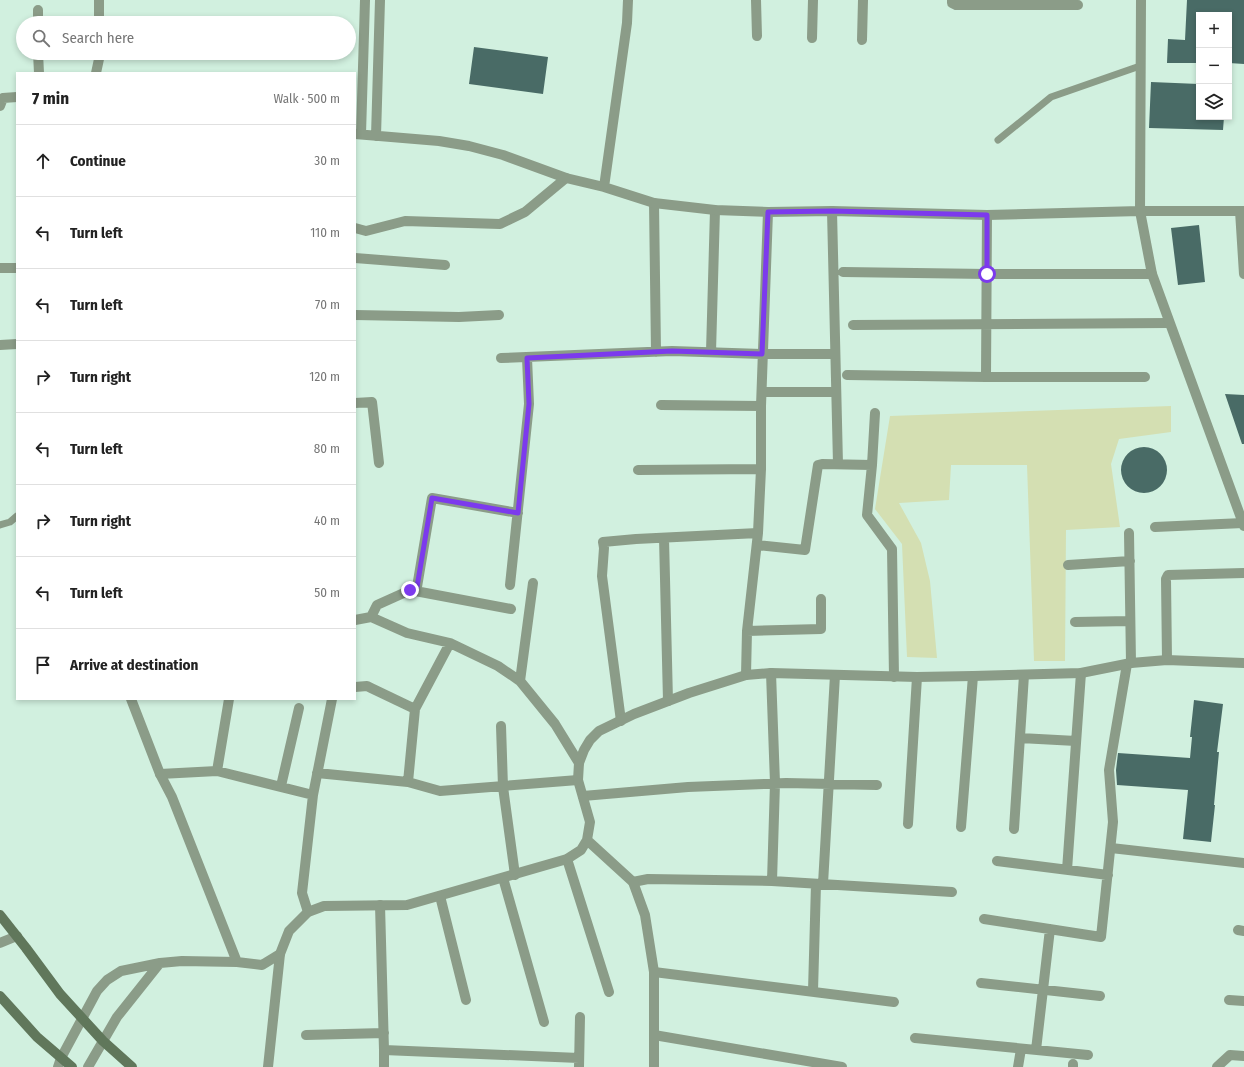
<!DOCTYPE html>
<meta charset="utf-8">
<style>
body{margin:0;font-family:"Fira Sans Condensed",sans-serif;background:#f2f2f2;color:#222}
.controls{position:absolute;right:12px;top:12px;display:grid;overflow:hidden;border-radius:0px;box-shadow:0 2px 6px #0003}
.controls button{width:36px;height:36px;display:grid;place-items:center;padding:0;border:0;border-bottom:1px solid #e0e0e0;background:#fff;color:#222;font:20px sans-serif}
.stop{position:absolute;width:12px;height:12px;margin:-9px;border:3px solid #7c3aed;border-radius:50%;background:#fff}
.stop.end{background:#7c3aed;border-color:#fff;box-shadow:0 1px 4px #0008}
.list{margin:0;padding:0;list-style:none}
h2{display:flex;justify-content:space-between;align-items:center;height:52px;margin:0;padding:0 16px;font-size:17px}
h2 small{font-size:13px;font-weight:400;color:#767676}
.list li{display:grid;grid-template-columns:26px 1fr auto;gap:12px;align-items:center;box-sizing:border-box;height:72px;padding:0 16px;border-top:1px solid #e0e0e0}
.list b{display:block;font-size:15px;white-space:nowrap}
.list em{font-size:13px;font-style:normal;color:#767676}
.icon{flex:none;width:22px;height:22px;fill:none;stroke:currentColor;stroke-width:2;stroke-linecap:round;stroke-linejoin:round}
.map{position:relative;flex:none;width:1244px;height:1067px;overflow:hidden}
.search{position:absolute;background:#fff;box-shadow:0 2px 6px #0003;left:16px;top:16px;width:340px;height:44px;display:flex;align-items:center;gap:10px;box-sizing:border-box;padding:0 14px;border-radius:22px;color:#767676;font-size:15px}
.panel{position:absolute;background:#fff;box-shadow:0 2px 6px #0003;left:16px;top:72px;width:340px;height:628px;border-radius:0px}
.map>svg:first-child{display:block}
.green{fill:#d4dfb2}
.building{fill:#496b66}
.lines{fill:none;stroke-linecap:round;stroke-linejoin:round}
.service{stroke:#8b9c88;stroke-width:7}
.minor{stroke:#8b9c88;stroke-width:10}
.tertiary{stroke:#8b9c88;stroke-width:10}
.secondary{stroke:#60775b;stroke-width:10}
.route{stroke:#7c3aed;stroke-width:5}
</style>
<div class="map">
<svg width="1244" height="1067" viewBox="0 0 1244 1067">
<rect width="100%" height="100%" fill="#d1f0df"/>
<path class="green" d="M1171 406V432L1119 439 1111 464 1120 527 1066 530 1065 661H1034L1027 465H951L949 500 899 503 921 543 930 581 937 658 907 657 902 544 875 509 890 416Z"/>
<path class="building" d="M1187 0H1244V64L1229 63V15H1199V63H1167L1168 39 1185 40Z
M474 47 548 57 543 94 469 84Z
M1151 82 1199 84V117H1224L1223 130 1149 128Z
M1199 225 1205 282 1178 285 1171 228Z
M1225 394 1244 395V444H1242Z
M1121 470a23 23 0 1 1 46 0a23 23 0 1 1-46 0Z
M1194 700 1223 704 1217 752H1219L1214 805H1215L1211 842 1183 839 1188 790 1117 785 1116 770 1118 753 1190 758 1192 737H1190Z"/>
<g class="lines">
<path class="service" d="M998 140 1051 97 1140 66
M0 525 10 522 17 516"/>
<path class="minor" d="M99 0V23
M756 0 757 36
M952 0V3L956 5H1078
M38 10V23
M812 38 813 0
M862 40 863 0
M38 53 39 73
M96 73 99 59V53
M0 106 3 98 17 97
M654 203 656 352
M832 211 838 464
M1240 211 1244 274
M355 228 366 231 405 221 500 224 525 212 566 178
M355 258 445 265
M843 272 987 274H1152
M355 315 459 317 499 315
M853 325 1169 323
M0 345 17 344
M711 352 715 210
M501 358 672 351 762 354H835
M847 375 986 377H1145
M986 377 987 215
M762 392H836
M355 403 372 402 379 463
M661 405 761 406
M875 413 872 465 867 515 892 549 894 677
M638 470 761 469
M1155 527 1243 523
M1129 533 1131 663
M664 538 668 701
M757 545 805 550 818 465 822 464 872 465
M1068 565 1130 561
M510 585 529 404 527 358
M410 590 511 609
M371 617 377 605 417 587 432 498 518 513
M355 620 371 617 407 633 450 643 498 666 520 681 555 724 579 763
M1075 622 1130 621
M747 631 821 629V599
M1167 660 1166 579 1168 575 1244 573
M771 673 775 783 772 881
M746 675 747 631 758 533 761 469V406L768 212
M520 681 533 583
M355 687 367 686 371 688 415 709
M621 721 602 576 604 548 603 542 636 539 758 533
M501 726 503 787 515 875
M1020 738 1076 741
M217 771 229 699
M317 773 408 782 440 791 578 780
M160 774 217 771 313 795
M408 782 415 709 450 643
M281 786 299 708
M583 796 688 787 786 783 877 785
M908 824 917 677
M961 827 973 676
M1014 829 1024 675
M1111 848 1244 863
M567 859 609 992
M997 861 1108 875
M1067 870 1081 673
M503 878 544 1022
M633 882 648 879 772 881 952 892
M823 884 835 675
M440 896 466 1000
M380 905 384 1050V1067
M308 912 302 893 313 795 332 699
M984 919 1101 937 1113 822 1109 770 1127 664
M1238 930 1244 931
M654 972 894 1002
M981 983 1100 996
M813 991 816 884
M1229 1000 1244 1001
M306 1035 384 1033
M654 1035 842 1067
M915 1038 1088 1055
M384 1050 579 1058
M1036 1050 1050 929
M268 1067 280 954
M579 1067 580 1017
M1018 1067 1021 1049
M1073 1067V1064
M1217 1067 1230 1055 1244 1056"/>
<path class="tertiary" d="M1141 0 1140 211 1152 274 1244 526
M355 134 439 141 469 146 503 155 566 178 604 187 654 203 715 210 768 212 832 211 987 215 1140 211H1244
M361 134 365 0
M376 136 380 0
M604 187 627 23 628 0
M0 268H17
M131 699 160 774 172 797 237 962
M587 840 633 882 645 915 654 972V1067
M0 943 17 936
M58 1067 61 1058 97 991 107 980 121 971 160 963 182 961 237 962 262 965 280 954 289 931 308 912 324 906 407 905 567 859 581 850 587 840 590 822 578 780 579 763 584 750 590 740 599 731 634 714 689 693 746 675 771 673 917 677 973 676 1081 673 1131 663 1167 660 1244 663
M88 1067 117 1017 160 963"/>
<path class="secondary" d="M0 915 26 948 60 994 103 1041 132 1067
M0 996 37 1037 72 1067"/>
</g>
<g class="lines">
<path class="route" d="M410 590 417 587 432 498 518 513 529 404 527 358 672 351 762 354 768 212 832 211 987 215V274"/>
</g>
</svg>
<div class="controls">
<button>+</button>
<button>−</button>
<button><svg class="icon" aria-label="layers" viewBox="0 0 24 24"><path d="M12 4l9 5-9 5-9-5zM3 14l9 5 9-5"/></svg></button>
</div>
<div class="stop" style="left:987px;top:274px"></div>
<div class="stop end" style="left:410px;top:590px"></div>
<div class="search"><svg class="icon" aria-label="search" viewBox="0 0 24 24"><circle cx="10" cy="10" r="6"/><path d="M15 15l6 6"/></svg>Search here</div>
<section class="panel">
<h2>7 min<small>Walk · 500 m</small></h2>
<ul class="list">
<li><svg class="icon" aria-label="ahead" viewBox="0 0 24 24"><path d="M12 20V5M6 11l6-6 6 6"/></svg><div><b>Continue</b></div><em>30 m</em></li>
<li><svg class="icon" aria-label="left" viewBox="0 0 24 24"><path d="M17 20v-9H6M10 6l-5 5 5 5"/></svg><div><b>Turn left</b></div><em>110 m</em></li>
<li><svg class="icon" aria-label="left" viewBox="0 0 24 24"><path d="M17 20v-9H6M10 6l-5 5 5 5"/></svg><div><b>Turn left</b></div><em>70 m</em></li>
<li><svg class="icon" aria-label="right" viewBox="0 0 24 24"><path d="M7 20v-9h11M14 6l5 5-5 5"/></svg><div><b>Turn right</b></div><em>120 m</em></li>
<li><svg class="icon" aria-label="left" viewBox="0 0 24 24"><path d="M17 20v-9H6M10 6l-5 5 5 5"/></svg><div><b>Turn left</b></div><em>80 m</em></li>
<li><svg class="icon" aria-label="right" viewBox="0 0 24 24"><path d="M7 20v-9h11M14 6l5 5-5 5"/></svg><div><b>Turn right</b></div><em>40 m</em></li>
<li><svg class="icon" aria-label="left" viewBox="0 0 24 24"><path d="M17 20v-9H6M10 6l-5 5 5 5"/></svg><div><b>Turn left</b></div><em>50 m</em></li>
<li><svg class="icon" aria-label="arrive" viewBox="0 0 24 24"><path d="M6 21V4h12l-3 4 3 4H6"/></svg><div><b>Arrive at destination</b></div></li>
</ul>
</section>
</div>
